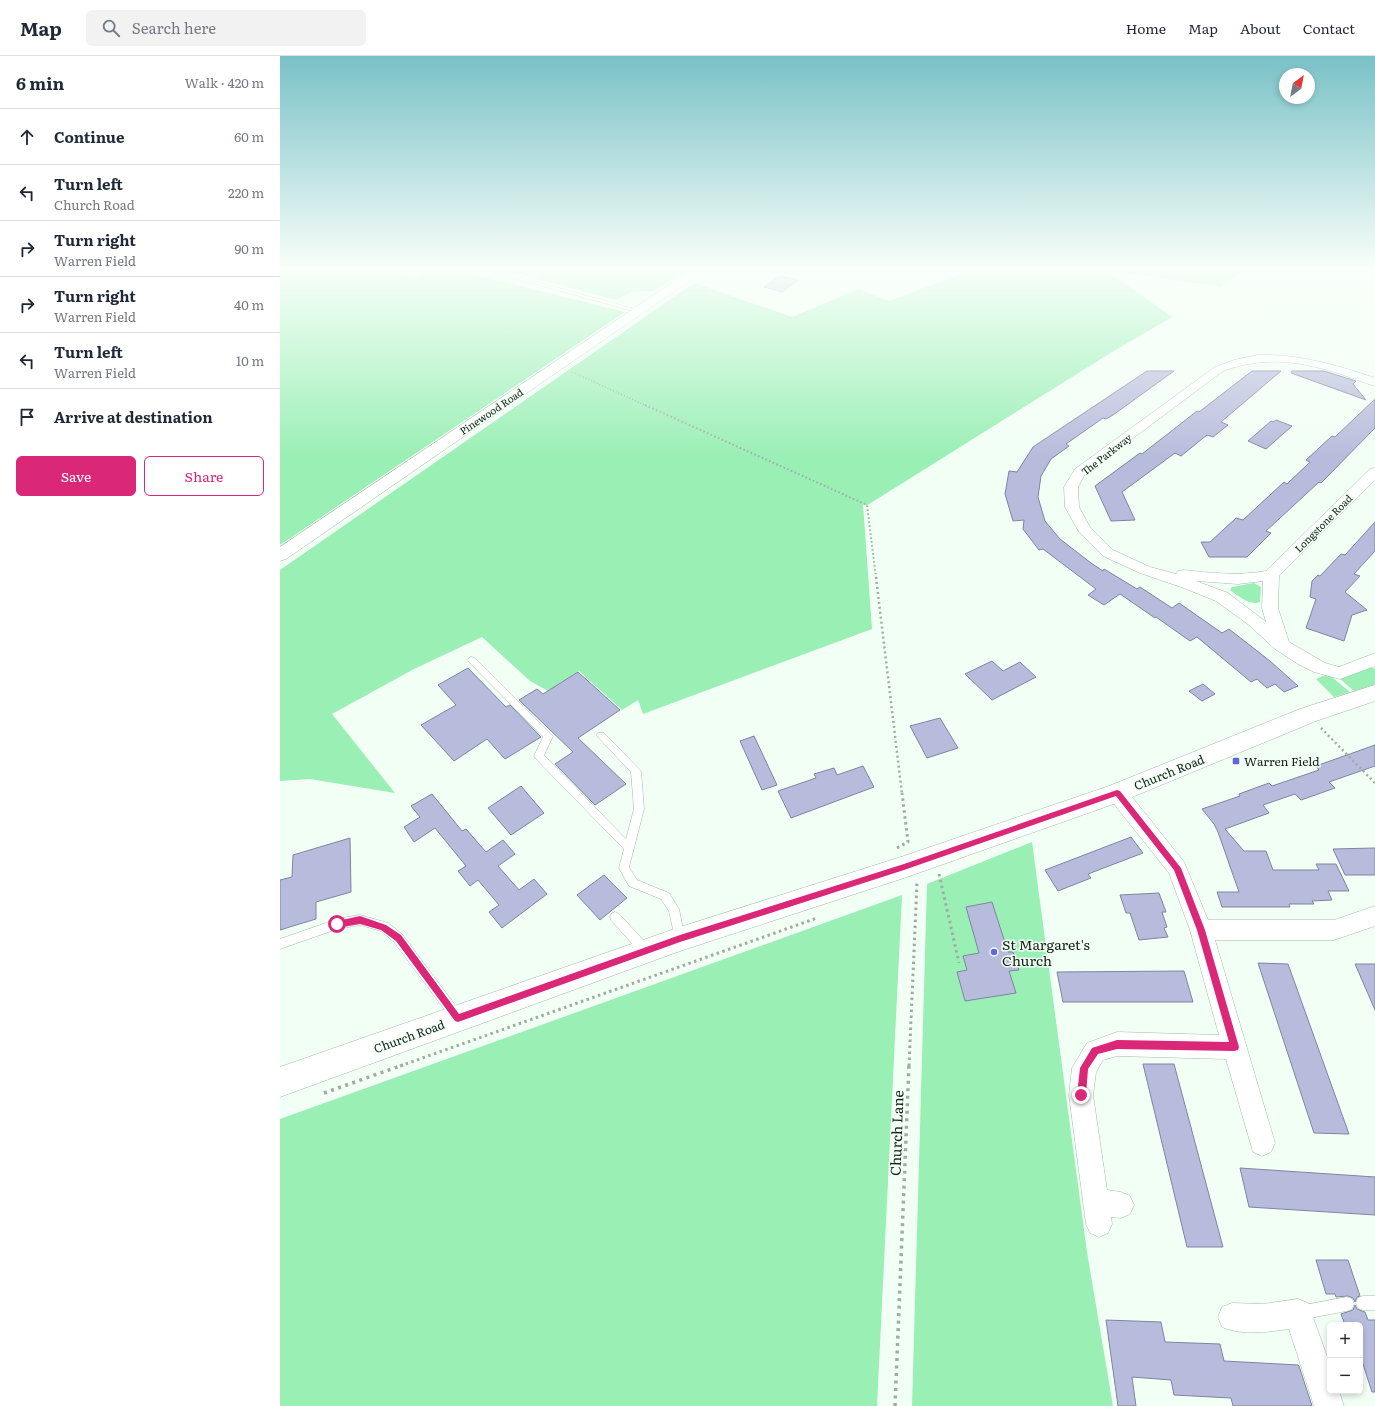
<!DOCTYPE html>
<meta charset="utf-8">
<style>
body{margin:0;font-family:Literata,serif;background:#f2f2f3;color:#1f2937}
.controls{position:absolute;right:12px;bottom:12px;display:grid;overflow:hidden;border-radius:6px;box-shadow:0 2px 6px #0003}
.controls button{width:36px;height:36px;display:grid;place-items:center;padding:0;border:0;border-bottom:1px solid #e0e1e3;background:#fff;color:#1f2937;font:20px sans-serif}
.compass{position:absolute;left:999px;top:12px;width:36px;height:36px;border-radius:50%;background:#fff;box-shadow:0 2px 6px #0003;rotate:32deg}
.stop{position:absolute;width:12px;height:12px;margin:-9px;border:3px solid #db2777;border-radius:50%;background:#fff}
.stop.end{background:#db2777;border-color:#fff;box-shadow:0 1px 4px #0008}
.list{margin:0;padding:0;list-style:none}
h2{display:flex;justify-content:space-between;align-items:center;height:52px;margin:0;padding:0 16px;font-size:17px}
h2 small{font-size:13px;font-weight:400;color:#747a83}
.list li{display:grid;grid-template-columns:26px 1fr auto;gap:12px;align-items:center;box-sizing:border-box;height:56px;padding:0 16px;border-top:1px solid #e0e1e3}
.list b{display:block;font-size:15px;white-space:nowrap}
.list p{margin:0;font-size:13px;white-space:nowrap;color:#747a83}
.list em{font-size:13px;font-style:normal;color:#747a83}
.actions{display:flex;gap:8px;padding:12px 16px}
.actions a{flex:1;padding:9px 0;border:1px solid #db2777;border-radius:6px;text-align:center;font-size:14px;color:#db2777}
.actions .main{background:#db2777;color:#fff}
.icon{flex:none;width:22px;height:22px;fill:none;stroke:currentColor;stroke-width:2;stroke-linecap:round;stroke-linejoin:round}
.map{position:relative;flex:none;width:1095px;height:1350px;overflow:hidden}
header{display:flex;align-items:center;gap:24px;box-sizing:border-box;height:56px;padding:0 20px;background:#fff;border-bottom:1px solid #e0e1e3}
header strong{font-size:19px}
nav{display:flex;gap:22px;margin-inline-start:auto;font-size:14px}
.search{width:280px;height:36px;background:#f2f2f3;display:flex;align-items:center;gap:10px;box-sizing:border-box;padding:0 14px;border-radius:6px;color:#747a83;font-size:15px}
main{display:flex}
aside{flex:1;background:#fff}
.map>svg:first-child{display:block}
.green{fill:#9aefb5}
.building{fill:#b7bcdc;stroke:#7f84a2}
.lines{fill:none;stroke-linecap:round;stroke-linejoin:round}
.lane-casing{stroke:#9fbea8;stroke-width:1}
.street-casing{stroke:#9fbea8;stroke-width:1}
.secondary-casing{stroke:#9fbea8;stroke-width:1}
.primary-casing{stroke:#9fbea8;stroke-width:1}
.path-far4{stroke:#a0aca3;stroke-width:1.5;stroke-dasharray:1 2;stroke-linecap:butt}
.path-far3{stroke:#a0aca3;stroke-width:2;stroke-dasharray:1.5 2.5;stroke-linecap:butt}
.path-far2{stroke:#a0aca3;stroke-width:2.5;stroke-dasharray:2 3;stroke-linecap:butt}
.path-far1{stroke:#a0aca3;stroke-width:3;stroke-dasharray:2.5 3.5;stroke-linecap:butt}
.path{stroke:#a0aca3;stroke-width:3.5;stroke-dasharray:3 4.5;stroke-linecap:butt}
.lane{fill:#fff;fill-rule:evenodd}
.street{fill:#fff;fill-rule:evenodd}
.secondary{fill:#fff;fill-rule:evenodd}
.primary{fill:#fff;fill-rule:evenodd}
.route{fill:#db2777}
.poi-dot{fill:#6265de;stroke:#f2fff5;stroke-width:1.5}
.labels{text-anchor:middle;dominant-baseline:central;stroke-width:3;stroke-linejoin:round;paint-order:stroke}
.far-street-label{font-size:10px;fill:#152018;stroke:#f2fff5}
.poi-label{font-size:12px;fill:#152018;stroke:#f2fff5;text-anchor:start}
.street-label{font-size:12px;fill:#152018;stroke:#f2fff5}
.near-poi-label{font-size:14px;fill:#152018;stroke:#f2fff5;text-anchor:start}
.near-street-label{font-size:14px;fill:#152018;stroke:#f2fff5}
</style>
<header>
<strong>Map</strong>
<div class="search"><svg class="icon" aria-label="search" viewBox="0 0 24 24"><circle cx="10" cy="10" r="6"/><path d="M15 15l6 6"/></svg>Search here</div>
<nav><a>Home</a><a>Map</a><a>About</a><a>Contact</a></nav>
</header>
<main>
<aside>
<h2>6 min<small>Walk · 420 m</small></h2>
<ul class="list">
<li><svg class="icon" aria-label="ahead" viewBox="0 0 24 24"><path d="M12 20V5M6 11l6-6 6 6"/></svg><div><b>Continue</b></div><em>60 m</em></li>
<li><svg class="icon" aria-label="left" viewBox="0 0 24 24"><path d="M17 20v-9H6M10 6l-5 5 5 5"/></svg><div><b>Turn left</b><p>Church Road</p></div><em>220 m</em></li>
<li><svg class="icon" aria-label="right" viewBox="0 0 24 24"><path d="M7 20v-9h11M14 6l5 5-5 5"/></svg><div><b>Turn right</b><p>Warren Field</p></div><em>90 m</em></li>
<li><svg class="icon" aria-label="right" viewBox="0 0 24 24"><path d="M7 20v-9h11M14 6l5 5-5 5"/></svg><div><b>Turn right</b><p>Warren Field</p></div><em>40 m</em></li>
<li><svg class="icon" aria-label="left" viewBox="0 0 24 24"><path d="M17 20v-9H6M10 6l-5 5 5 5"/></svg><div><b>Turn left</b><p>Warren Field</p></div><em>10 m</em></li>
<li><svg class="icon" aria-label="arrive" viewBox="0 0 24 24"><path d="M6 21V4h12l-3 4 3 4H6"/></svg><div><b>Arrive at destination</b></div></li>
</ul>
<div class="actions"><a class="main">Save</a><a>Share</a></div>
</aside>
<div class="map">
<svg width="1095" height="1350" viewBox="0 0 1095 1350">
<rect width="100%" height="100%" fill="#f2fff5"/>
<path class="green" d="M0 212H107L136 221 158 212H169L345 256 0 489Z
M225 212H410L374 235 351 236 336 244 228 215Z
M690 212H955L961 216 941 231 826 214 892 261 832 296 586 450 583 448 592 573 363 658 358 644 342 654 299 615 268 635 250 625 202 581 134 613 52 658 115 737 30 723 0 725V514L414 227 512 261 579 233 609 245 683 217Z
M974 527 981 531 980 546C970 550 958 540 950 534L952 531Z
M1089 610 1095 613V628L1074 635 1053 617Z
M1048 618 1070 636 1054 641 1036 623Z
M752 786 807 1196 833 1350H632L647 828Z
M622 839 597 1350H0V1063Z"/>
<path class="building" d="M500 220 518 224 502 236 484 231Z
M867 315H894L833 359 826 363 823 362 786 388 789 390 771 403 761 420 758 441 765 465 780 483 811 507 823 515 824 513 857 533 860 531 892 552 899 547 942 577 949 573 990 605 1018 630 1004 636 995 628 987 632 977 623 971 626 917 581 910 585 876 561 875 562 840 538 824 549 808 539 816 533 763 493 759 494 743 473 744 464 733 465 725 438 729 415 737 416 753 391Z
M972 315H1001L941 366 948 369 933 381 927 379 901 400 895 397 842 436 855 464 831 465 815 430 860 397 862 398 917 355 919 356Z
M1012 315H1044L1076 325 1073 328 1086 344 1011 317Z
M1095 343V372L1041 427 1039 426 986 475 991 477 967 501H929L921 486H930L956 462 963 464 1004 426 1007 428 1030 406 1026 404 1052 380 1055 381Z
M996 364 1012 370 986 393 968 385 991 365 993 366Z
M1095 466V495L1074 518 1080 520 1065 536 1087 554 1072 559 1064 585 1026 572 1036 543 1030 541 1032 525 1038 519 1040 520 1061 498 1065 499Z
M712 605 723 615 740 606 756 621 712 644 685 618Z
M188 612 226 651 230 649 261 681 225 703 207 683 174 705 141 669 176 649 158 629Z
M298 616 340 654 298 682 346 728 315 749 275 708 293 696 239 644 257 633 263 638Z
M923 628 935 638 922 645 909 635Z
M660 662 678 692 647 702 630 670Z
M474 680 497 729 482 734 460 685Z
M1095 689V710L1049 726 1055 732 1021 744 1015 738 983 749 989 757 945 773 964 795H986L993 814H1039L1036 808H1056L1069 835H1048L1052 844 1032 845 1034 848H1009L1010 851H942L937 836H959L938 776 934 768 922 753 960 740 959 738 989 727 992 730 1039 714 1036 710Z
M583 710 594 731 511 762 498 735 536 722 534 718 554 712 557 719Z
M241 730 264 757 231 779 208 752Z
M152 738 182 775 186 773 206 796 223 784 235 798 218 810 239 834 254 823 267 838 222 872 209 856 219 849 198 824 190 830 178 815 186 810 155 772 134 786 124 771 140 761 131 750Z
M851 781 863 797 808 818 811 822 778 835 765 814Z
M70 782 71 836 36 846V863L0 874V824L12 821 13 799Z
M1095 792V819H1065L1053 793Z
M324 819 347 842 320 864 297 839Z
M879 837 886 856H882L887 871 884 872 888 881 859 884 850 857H846L840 839Z
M712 846 728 896H733L739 914 729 915 736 937 685 945 677 916 687 914 683 900 699 897 686 851Z
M978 907 1008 908 1069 1078 1034 1077Z
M1075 908H1095V954Z
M904 915 913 946H783L777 916Z
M863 1008H894L943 1191H907Z
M960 1112 1095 1121V1159L969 1151Z
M1036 1204H1068L1080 1240 1077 1241 1075 1246 1073 1242 1068 1240 1056 1241 1055 1238H1046Z
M1075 1249 1077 1253 1085 1256 1088 1264H1095V1336H1092L1080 1299V1269H1065L1061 1258 1073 1254Z
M826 1264 881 1266 885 1286 940 1288 944 1305 1018 1309 1019 1310 1032 1350H953L951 1342 894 1339 891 1324 852 1321 856 1350H838Z"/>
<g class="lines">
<g class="lane-casing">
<path id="lane" d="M198 212H205L362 255 357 256Z
M192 601 195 602 273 680 264 699 346 783 354 753 351 716 318 681 316 679 318 677H324L361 715 364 753 349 811 357 824 389 837 399 853 405 883 404 887 400 888 396 887 389 855 381 843 349 830 339 812 344 793 256 703 254 700 263 681 189 606 188 604 189 602Z
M335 856 339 858 369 890 370 894 369 898 365 899 361 898 331 864 330 861 331 858Z
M80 859 108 867 122 878 181 957 183 961 181 965 177 967 173 965 114 886 101 875 80 869 57 873 0 893V883L57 863Z
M1083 1240H1095V1254H1083L1078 1252 1076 1247 1078 1242Z
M1067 1241 1072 1243 1074 1248 1072 1253 1067 1255 1019 1264 1014 1262 1012 1257 1014 1252 1019 1250Z"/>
</g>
<g class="street-casing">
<path id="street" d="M978 299C1019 298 1056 309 1095 322V330C1081 326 1068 320 1054 316 1015 304 981 301 943 315L805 418 798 431 799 451 810 471 833 494 870 511 896 518 898 515 903 514C931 517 958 520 986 515L1090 413 1095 412V424L999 520 998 552 1009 586 1045 607 1059 611 1095 597V610L1060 623 1034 616 1018 608 995 593 969 569 936 545 901 531 860 517 823 500 799 476 785 451 784 431 795 413 935 311 954 304ZM916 525 958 528 983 525 982 552 986 566 948 537Z
M837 729 844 731 904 806 928 864H1054L1095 850V870L1054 884H935L995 1087 991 1096 982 1100 973 1096 946 1003 837 1000 823 1004 816 1016 813 1039 827 1134 841 1136 850 1140 854 1149 850 1158 841 1162 831 1161 832 1168 828 1177 819 1181 810 1177 806 1168 789 1039 792 1012 807 987 837 976 939 979 910 874 889 817 830 743 827 737 830 731Z
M1018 1243 1028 1247 1050 1309V1335H1059L1064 1350H1034L1009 1273C987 1276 963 1280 942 1271L938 1261 942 1251 952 1247 983 1248Z"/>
</g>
<g class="secondary-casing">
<path id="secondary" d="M414 212H428L6 503 0 505V491Z"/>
</g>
<g class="primary-casing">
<path id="primary" d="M1095 629V645L1036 665 845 744 624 822 400 895 0 1041V1011L400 871 624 800 829 730 1020 653Z"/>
</g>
<path class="path-far4" d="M292 316 367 350"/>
<path class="path-far3" d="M365 349 587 449 596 522"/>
<path class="path-far2" d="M596 521 622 738
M1041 672 1095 727"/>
<path class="path-far1" d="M617 792 628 786 622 737
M659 818 679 907
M120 1010 537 862
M629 1010 637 827"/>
<path class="path" d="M44 1037 123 1009
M615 1350 629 1009"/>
<use href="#lane" class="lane"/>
<use href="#street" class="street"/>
<use href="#secondary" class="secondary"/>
<use href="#primary" class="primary"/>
</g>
<linearGradient id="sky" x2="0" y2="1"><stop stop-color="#79c1c7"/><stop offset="0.53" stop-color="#f9fffa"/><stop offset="1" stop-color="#f9fffa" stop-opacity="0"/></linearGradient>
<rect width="1095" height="401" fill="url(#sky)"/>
<path class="route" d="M837 734 840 735 901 812 925 874 959 991 958 994 954 995 837 993 818 998 808 1013 806 1039 805 1042 801 1043 798 1042 797 1039 800 1012 812 992 815 991 837 984 949 986 917 874 894 814 836 740 624 814 400 886 178 966 175 965 116 885 101 874 80 868 57 872 53 868 57 865 80 860 106 869 121 879 179 958 400 879 624 808Z"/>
<g class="poi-dot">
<rect x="952" y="701" width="8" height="8" rx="2"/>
<circle cx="714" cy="896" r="4"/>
</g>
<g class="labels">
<g class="far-street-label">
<text transform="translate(211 355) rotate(-34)">Pinewood Road</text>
<text transform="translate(826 398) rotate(-38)">The Parkway</text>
<text transform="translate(1043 467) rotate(-45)">Longstone Road</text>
</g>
<g class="poi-label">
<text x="964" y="705">Warren Field</text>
</g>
<g class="street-label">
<text transform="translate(889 716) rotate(-22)">Church Road</text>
<text transform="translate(129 980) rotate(-20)">Church Road</text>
</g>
<g class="near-poi-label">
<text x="722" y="888">St Margaret's<tspan x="722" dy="16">Church</tspan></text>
</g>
<g class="near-street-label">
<text transform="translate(616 1077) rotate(-88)">Church Lane</text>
</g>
</g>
</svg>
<div class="controls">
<button>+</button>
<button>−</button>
</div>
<svg class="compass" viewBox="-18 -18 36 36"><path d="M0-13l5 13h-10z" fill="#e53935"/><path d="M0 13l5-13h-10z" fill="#747a83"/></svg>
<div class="stop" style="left:57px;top:868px"></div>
<div class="stop end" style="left:801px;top:1039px"></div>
</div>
</main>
